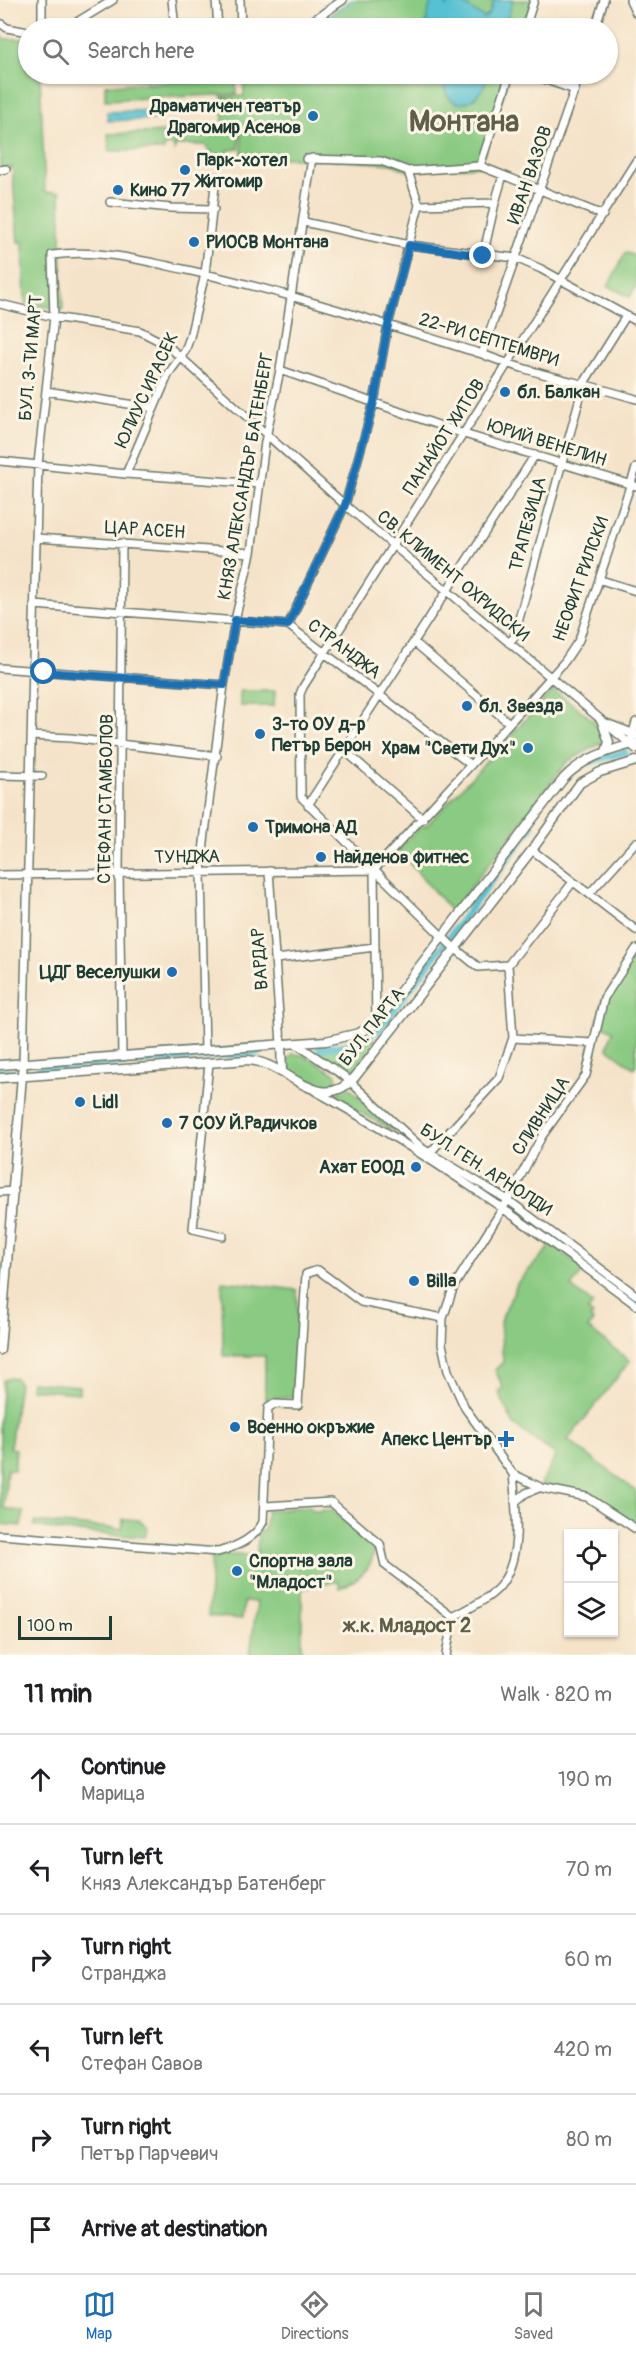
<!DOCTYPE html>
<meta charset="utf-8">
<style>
body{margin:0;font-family:Pangolin,sans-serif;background:#f6f6f6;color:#202124}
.controls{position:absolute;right:18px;bottom:18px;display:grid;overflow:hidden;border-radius:0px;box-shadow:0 2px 4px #0004}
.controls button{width:54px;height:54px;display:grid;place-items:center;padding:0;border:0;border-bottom:2px solid #e0e0e0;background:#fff;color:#202124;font:30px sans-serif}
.scale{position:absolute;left:18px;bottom:15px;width:94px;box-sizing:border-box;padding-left:6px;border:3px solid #1f3d34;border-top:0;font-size:16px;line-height:21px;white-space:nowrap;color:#1f3d34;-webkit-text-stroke:4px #fcf5e5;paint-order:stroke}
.stop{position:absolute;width:18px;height:18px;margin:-14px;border:4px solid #1f6fb2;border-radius:50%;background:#fff}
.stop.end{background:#1f6fb2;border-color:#fff;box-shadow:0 2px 6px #0008}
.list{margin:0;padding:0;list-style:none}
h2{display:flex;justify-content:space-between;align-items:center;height:78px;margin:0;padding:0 24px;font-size:26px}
h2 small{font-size:20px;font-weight:400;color:#757577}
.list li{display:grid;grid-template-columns:39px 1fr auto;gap:18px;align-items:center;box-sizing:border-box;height:90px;padding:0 24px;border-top:2px solid #e0e0e0}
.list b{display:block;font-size:22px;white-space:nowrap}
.list p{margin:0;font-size:20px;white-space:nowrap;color:#757577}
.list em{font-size:20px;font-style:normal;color:#757577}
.icon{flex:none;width:33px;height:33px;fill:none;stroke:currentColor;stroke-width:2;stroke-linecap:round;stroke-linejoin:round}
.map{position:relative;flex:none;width:636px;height:1655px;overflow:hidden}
.search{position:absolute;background:#fff;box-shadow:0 2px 4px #0004;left:18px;right:18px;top:18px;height:66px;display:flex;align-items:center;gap:15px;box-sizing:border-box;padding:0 21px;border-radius:33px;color:#757577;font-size:22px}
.sheet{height:618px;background:#fff}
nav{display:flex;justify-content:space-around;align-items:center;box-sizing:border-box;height:84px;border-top:2px solid #e0e0e0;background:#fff;font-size:16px;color:#757577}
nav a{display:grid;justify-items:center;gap:3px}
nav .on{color:#1f6fb2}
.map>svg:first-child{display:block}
.green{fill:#8aca82;stroke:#54845b;stroke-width:1.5}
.water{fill:#56c1d2;stroke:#3a7f83;stroke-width:1.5}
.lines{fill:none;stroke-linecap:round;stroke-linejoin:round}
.stream{stroke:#56c1d2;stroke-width:2}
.canal{stroke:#56c1d2;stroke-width:7}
.minor-casing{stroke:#6a7768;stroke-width:10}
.major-casing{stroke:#6a7768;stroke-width:11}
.minor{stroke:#fff;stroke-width:7}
.major{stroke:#fff;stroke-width:8}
.route{stroke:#1f6fb2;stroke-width:8}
.poi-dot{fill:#1f6fb2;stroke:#fcf5e5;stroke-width:2}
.labels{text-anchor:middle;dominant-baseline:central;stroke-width:6;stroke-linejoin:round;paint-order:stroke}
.poi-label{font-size:18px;font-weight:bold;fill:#1f3d34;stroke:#fcf5e5;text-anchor:start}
.street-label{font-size:18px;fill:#1f3d34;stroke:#fcf5e5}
.neighbourhood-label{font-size:20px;font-weight:bold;fill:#5f5f49;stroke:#fcf5e5}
.town-label{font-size:30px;font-weight:bold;fill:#5f5f49;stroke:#fcf5e5}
</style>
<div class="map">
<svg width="636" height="1655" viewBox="0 0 636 1655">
<rect width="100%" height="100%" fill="#fcf5e5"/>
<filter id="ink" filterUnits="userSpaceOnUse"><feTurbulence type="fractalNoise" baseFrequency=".0167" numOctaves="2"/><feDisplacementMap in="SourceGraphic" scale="12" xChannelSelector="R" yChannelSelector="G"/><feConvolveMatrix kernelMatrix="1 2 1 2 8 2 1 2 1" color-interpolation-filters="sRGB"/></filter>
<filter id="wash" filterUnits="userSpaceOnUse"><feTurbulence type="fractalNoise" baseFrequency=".008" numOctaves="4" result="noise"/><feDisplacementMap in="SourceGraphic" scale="24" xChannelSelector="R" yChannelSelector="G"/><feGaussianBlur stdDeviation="1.35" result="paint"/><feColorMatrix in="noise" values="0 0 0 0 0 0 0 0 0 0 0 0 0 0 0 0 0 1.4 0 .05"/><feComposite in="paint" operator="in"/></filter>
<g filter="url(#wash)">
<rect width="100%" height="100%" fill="#f5e3c9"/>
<path class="green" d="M352 0H533L524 28H309Z
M0 35 5 39H28V74H40L45 192H60L63 310 25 303 23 242H18L12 167 0 168Z
M235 74 237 94 105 100V85L163 83Z
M243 74H510L480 166 408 171 392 164 312 158H242L241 126H223L222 97 244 96Z
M239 130V149L228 150V155H213L205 145H177L174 150V145L164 146V150L109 151 108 134Z
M626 252 636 257V285L630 297 608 286Z
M553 690C567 701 607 724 603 742L567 762 452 912 398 850 420 826H426Z
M240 691H275L274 706H240Z
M636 951V1065L634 1068 607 1048 613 1031 597 1023 603 999Z
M373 1039 376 1041 351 1077 318 1053 317 1050 355 1047Z
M293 1054 303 1055 336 1074 337 1084C321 1094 304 1081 289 1073L286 1061Z
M349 1087 395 1132 332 1096Z
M552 1245 585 1269 571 1287 593 1304 588 1311 593 1315 590 1318 593 1321 588 1328 630 1361 568 1440 636 1491V1525L585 1493 541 1484 556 1455 514 1425 498 1391 503 1388 495 1370 503 1362 500 1322 518 1282Z
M222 1281 297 1290 298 1354 293 1397 265 1399V1356H223Z
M7 1378H15L19 1383 10 1448 16 1449 14 1470 7 1469 4 1508 24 1512 21 1526 0 1524V1419L3 1381Z
M31 1382 79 1386V1393L30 1389Z
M309 1506 313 1511 332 1510 374 1548C374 1569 357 1580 340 1588L338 1581 302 1589V1655H250L257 1602 244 1601 242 1619 208 1616 212 1555H257L258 1532 264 1531 267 1511Z
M123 1519 139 1520 148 1527 145 1537 62 1531 34 1526 35 1522 122 1529Z"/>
<path class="water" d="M431 0H442L447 6 453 0H458L484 18 489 14 494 0H513L504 28H425Z
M443 74H489C477 112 442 114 443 74Z
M157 110V119L108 121 107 112Z"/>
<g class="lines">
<path class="stream" d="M313 28 354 0
M133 79 162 80
M176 81 235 74"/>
<path class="canal" d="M590 762 625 752
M319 1049 357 1043 379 1030 531 828
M38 1069 259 1053
M0 1071H9"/>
</g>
</g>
<g filter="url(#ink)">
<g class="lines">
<g class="minor-casing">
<path id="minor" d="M42 0V28
M172 0 175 28
M216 0 218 28
M240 0 241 28
M630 0 636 13
M0 23 7 28 28 32
M67 28 113 0
M302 28 343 0
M525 28 534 0
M595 28 604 0
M168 74H173
M529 74 575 90
M306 159 381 161 408 171 480 166 603 215
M480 166 510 74
M0 170 6 169
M110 202 171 208 214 209
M495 203 503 175
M419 205 495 203 483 256
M304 222 409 245 516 258 541 269 636 321
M0 304 54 317 140 331 167 345 345 505 636 749
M482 354 580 74
M280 370 464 434 636 486
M46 391 154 408
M0 461 126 474 259 484
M126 474 169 373 185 351 190 337 205 274 216 177
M36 538 251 553
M122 543 119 873 122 1056
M601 580 636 591
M34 605 288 625 471 765
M288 625 345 505 374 402 388 325 419 205 408 171
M414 642 509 723
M509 643 514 637 584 383 626 316
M0 668 224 685
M31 736 71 738 217 756
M630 744 636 722
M344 750 423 819
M0 775 42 776
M308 805 535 455
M532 850 636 930
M269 871 281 1044
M0 875 374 870
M573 882 508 965 478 967 451 945 301 797 300 694 303 687 636 161
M589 894 636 842
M636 949 604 998 586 1075 542 1136 508 1200 454 1286 443 1318 442 1344 448 1371 465 1408 513 1474 542 1488 587 1497 636 1529
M276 959 375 947
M376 1023 374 870 526 705 565 661 579 640 636 468
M513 1038 592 1043
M295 1043 344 1076 423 1149 508 1200 636 1295
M205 1050 201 872 205 833 224 685 235 620 251 553 265 442 280 370 312 158
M23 1063 38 464 54 317 52 255C101 249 140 260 187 270 287 292 384 324 482 354 531 374 585 383 636 399
M209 1063 193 1229 223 1236
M315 1091C428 1153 533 1228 636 1305
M427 1156 499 1078 513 1038 508 965
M0 1192 14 1191
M515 1502 526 1493 539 1488
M265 1506 331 1502 380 1544 385 1565 453 1617 446 1655
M0 1535 218 1552C236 1547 255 1539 263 1522L268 1408 274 1404 298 1405 306 1274 318 1270 361 1302 443 1318
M453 1617C469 1608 488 1600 500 1586 523 1557 516 1509 513 1474"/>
</g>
<g class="major-casing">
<path id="major" d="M602 722 636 735
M602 722 609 742 606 752
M281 1044 282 1072
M0 1065 326 1041 359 1033 376 1023 564 778C584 757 608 751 636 743
M0 1078 248 1060C287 1062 319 1117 355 1077L532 850 580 783 600 772 636 761
M0 1350 23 1063"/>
</g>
<use href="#minor" class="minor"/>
<use href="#major" class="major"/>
</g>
</g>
<g class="lines" filter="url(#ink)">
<path class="route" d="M44 672 224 685 235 620 288 625 345 505 374 402 388 325 409 245 483 256"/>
</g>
<g class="poi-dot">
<circle cx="313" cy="116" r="6"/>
<circle cx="185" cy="170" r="6"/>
<circle cx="118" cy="190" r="6"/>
<circle cx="194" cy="242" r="6"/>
<circle cx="505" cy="392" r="6"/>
<circle cx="467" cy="706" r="6"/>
<circle cx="260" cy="734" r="6"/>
<circle cx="528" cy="748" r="6"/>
<circle cx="253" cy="827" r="6"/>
<circle cx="321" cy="857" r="6"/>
<circle cx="172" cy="972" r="6"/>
<circle cx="80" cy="1102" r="6"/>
<circle cx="167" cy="1123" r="6"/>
<circle cx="416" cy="1167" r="6"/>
<circle cx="414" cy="1281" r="6"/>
<circle cx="235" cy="1427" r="6"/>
<path d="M503 1430h6v6h6v6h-6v6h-6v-6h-6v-6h6z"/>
<circle cx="237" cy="1571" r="6"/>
</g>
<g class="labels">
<g class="poi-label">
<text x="301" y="106" text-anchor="end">Драматичен театър<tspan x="301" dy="21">Драгомир Асенов</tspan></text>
<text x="197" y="160">Парк-хотел<tspan x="197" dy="21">Житомир</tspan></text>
<text x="130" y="190">Кино 77</text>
<text x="206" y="242">РИОСВ Монтана</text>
<text x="517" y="392">бл. Балкан</text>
<text x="479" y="706">бл. Звезда</text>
<text x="272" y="724">3-то ОУ д-р<tspan x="272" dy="21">Петър Берон</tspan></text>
<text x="516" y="748" text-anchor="end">Храм "Свети Дух"</text>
<text x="265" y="827">Тримона АД</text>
<text x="333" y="857">Найденов фитнес</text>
<text x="160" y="972" text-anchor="end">ЦДГ Веселушки</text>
<text x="92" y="1102">Lidl</text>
<text x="179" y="1123">7 СОУ Й.Радичков</text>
<text x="404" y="1167" text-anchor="end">Ахат ЕООД</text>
<text x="426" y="1281">Billa</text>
<text x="247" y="1427">Военно окръжие</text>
<text x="492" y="1439" text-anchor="end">Апекс Център</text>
<text x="249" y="1561">Спортна зала<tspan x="249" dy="21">"Младост"</tspan></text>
</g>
<g class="street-label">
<text transform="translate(530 175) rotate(-71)">ИВАН ВАЗОВ</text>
<text transform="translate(489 340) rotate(17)">22-РИ СЕПТЕМВРИ</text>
<text transform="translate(31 358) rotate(-85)">БУЛ. 3-ТИ МАРТ</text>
<text transform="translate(147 390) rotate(-65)">ЮЛИУС ИРАСЕК</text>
<text transform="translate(444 437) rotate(-57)">ПАНАЙОТ ХИТОВ</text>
<text transform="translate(547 443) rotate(17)">ЮРИЙ ВЕНЕЛИН</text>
<text transform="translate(246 476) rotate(-80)">КНЯЗ АЛЕКСАНДЪР БАТЕНБЕРГ</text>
<text transform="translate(528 524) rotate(-75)">ТРАПЕЗИЦА</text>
<text transform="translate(145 530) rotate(4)">ЦАР АСЕН</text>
<text transform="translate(453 576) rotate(40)">СВ. КЛИМЕНТ ОХРИДСКИ</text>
<text transform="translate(581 579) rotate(-70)">НЕОФИТ РИЛСКИ</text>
<text transform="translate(344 649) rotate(37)">СТРАНДЖА</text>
<text transform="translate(106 799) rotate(-89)">СТЕФАН СТАМБОЛОВ</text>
<text transform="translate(187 857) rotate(-1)">ТУНДЖА</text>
<text transform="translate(260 959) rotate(-94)">ВАРДАР</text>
<text transform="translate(372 1027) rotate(-52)">БУЛ. ПАРТА</text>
<text transform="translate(541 1116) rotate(-57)">СЛИВНИЦА</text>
<text transform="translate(486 1170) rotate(33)">БУЛ. ГЕН. АРНОЛДИ</text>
</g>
<g class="neighbourhood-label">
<text x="407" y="1625">ж.к. Младост 2</text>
</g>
<g class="town-label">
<text x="464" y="121">Монтана</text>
</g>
</g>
</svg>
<div class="controls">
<button><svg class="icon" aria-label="locate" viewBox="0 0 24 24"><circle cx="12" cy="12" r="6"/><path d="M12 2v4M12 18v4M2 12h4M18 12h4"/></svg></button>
<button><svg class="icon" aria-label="layers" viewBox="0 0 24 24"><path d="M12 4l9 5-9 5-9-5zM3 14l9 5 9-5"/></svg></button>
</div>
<div class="scale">100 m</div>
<div class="stop" style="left:44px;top:672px"></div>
<div class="stop end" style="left:483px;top:256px"></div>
<div class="search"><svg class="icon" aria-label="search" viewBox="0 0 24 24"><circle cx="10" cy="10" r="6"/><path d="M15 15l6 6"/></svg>Search here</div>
</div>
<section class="sheet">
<h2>11 min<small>Walk · 820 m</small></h2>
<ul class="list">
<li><svg class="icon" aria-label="ahead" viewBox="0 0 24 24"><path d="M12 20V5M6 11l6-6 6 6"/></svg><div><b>Continue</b><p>Марица</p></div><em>190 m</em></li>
<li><svg class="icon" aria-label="left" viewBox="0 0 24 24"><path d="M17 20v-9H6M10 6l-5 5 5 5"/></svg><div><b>Turn left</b><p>Княз Александър Батенберг</p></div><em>70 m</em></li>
<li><svg class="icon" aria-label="right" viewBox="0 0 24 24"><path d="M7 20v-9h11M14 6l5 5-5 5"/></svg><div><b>Turn right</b><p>Странджа</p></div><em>60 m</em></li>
<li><svg class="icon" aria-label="left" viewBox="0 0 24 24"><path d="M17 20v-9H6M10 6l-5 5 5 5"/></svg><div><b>Turn left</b><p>Стефан Савов</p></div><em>420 m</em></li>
<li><svg class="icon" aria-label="right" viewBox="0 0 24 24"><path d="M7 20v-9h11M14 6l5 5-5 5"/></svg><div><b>Turn right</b><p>Петър Парчевич</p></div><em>80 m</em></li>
<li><svg class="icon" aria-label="arrive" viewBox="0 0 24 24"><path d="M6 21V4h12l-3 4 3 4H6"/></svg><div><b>Arrive at destination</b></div></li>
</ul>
</section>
<nav>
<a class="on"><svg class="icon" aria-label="map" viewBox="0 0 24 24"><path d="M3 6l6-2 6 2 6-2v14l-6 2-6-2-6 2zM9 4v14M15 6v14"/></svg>Map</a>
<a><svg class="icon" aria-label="directions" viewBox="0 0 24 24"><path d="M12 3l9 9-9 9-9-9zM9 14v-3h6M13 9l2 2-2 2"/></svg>Directions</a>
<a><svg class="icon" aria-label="saved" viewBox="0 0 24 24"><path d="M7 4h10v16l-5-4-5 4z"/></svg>Saved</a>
</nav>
